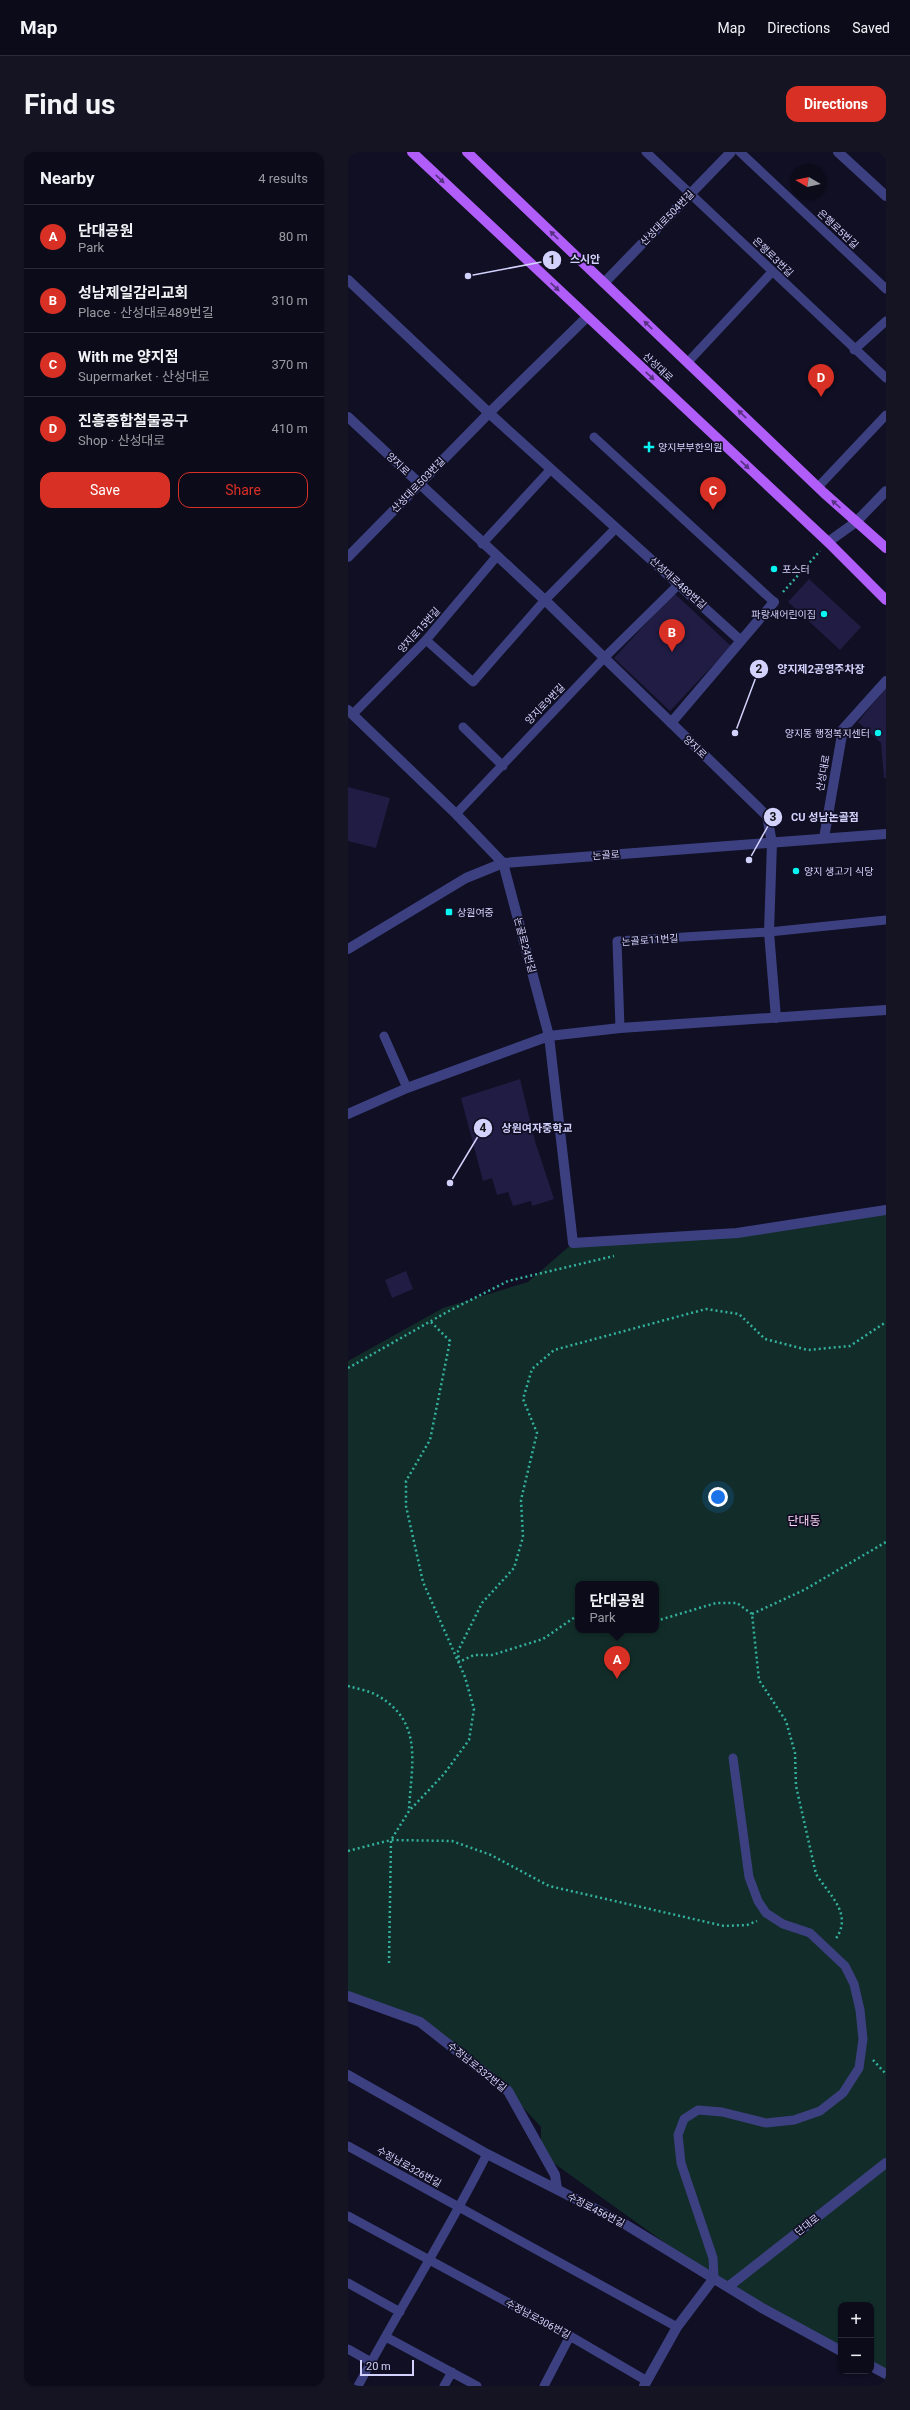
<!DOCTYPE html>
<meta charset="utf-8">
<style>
body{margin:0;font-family:Roboto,"Noto Sans KR",sans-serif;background:#151423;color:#f1f3f6}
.controls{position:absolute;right:12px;bottom:12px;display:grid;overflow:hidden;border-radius:8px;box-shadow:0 1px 3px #0004}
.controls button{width:36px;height:36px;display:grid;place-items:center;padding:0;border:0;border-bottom:1px solid #2c2b39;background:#0c0b1a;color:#f1f3f6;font:20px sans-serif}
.compass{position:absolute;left:442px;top:12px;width:36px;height:36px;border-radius:50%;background:#0c0b1a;box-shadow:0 1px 3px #0004;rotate:279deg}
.scale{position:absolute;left:12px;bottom:10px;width:54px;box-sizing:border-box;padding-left:4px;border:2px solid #d3d2fd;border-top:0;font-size:11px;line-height:14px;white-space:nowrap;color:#d3d2fd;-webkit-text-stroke:3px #100f23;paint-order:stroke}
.you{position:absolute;left:370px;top:1345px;width:14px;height:14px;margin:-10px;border:3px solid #fff;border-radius:50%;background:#1a73e8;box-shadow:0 0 0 6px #1a73e833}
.badge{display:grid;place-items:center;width:26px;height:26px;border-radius:50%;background:#d93025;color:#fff;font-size:13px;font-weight:700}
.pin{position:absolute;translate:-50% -33px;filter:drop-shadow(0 1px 2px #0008)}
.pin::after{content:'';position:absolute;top:21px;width:14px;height:12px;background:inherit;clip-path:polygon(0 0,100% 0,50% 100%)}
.popup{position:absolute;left:227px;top:1429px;width:84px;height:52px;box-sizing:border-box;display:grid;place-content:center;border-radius:8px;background:#0c0b1a;filter:drop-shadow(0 1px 3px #0005);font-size:13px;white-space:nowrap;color:#9a9ba2}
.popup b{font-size:15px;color:#f1f3f6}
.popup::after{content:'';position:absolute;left:50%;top:100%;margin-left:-8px;border:8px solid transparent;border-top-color:#0c0b1a}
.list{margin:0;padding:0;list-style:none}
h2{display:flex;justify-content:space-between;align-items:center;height:52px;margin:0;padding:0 16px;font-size:17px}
h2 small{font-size:13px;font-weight:400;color:#9a9ba2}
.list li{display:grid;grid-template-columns:26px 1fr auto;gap:12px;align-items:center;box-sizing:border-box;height:64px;padding:0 16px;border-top:1px solid #2c2b39}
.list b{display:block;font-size:15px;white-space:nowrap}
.list p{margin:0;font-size:13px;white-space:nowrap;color:#9a9ba2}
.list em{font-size:13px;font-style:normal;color:#9a9ba2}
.actions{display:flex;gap:8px;padding:12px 16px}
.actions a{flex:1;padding:9px 0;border:1px solid #d93025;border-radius:12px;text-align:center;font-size:14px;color:#d93025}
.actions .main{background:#d93025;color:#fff}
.map{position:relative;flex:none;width:538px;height:2234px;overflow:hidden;border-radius:12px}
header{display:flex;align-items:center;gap:24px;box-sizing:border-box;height:56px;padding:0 20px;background:#0c0b1a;border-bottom:1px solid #2c2b39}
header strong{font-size:19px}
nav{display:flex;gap:22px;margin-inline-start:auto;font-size:14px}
.intro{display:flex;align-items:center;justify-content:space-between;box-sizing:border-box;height:96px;padding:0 24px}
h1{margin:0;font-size:28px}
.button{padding:10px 18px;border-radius:12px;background:#d93025;color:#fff;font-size:14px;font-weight:700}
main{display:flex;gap:24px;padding:0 24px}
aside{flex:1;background:#0c0b1a;border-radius:12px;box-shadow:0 1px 3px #0004}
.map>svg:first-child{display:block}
.green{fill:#122d29;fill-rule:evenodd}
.building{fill:#201c43}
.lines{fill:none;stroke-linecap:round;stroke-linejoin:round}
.path{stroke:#33b19d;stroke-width:2.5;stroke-dasharray:2 3;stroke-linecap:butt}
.service{stroke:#3c4080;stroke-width:9}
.minor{stroke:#3c4080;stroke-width:10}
.tertiary{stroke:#3c4080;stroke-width:10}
.primary{stroke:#b05df9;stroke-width:10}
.oneway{fill:#583283}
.poi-dot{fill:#09f3f3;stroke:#100f23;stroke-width:1.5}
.labels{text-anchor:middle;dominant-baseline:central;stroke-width:3.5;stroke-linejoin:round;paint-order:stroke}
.street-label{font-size:10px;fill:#d3d2fd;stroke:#100f23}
.poi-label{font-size:10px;fill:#d3d2fd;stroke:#100f23;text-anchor:start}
.quarter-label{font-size:12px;fill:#fdd4f3;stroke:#100f23}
.leader{fill:none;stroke:#d3d2fd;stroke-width:1.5}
.callout-dot{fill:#d3d2fd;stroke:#100f23;stroke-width:1.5}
.mark-label{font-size:12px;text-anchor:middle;font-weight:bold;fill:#111}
.callout-label{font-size:11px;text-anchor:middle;font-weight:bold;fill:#d3d2fd;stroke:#100f23;stroke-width:3.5;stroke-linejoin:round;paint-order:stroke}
</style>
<header>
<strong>Map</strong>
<nav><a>Map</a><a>Directions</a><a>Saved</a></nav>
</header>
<div class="intro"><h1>Find us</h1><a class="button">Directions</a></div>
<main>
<aside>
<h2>Nearby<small>4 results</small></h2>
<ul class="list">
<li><span class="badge">A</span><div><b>단대공원</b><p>Park</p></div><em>80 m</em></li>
<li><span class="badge">B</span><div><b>성남제일감리교회</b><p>Place · 산성대로489번길</p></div><em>310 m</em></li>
<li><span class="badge">C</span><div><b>With me 양지점</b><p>Supermarket · 산성대로</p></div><em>370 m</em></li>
<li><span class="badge">D</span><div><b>진흥종합철물공구</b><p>Shop · 산성대로</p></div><em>410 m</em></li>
</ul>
<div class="actions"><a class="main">Save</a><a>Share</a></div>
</aside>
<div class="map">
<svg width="538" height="2234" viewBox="0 0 538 2234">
<rect width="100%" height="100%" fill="#100f23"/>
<path class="green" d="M538 1058V2224L523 2217V2153H493V2199L366 2126 193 2002V1975L160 1939 72 1870 0 1844V1209L95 1156 180 1130 225 1091 389 1081ZM230 1432H308V1478H230Z"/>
<path class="building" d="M461 427 513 475 492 498 440 450Z
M326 441 383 494 322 559 266 506Z
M538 536V626H536L533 591 510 570Z
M0 635 42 646 28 696 0 689Z
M172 927 187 989 206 1047 184 1054 183 1049 165 1054 160 1040 149 1043 144 1026 135 1029 113 946Z
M58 1119 65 1137 44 1146 37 1128Z"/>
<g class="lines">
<path class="path" d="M435 440 472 399
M0 1216 99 1160 160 1129 266 1104
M404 1462 456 1438 538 1390
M230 1463 195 1487 144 1503H126L111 1510 110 1499 134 1451 166 1416 175 1385 173 1348 189 1281 175 1247 184 1217 206 1198 358 1157 391 1162 417 1187 460 1198 502 1194 538 1170
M308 1469 368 1451H389L404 1462 411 1528 438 1569 447 1601 448 1634 468 1722C481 1743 506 1762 487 1788
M0 1534C10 1537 23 1539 32 1545 76 1572 63 1614 61 1658
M0 1699 43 1688 104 1689 143 1703 201 1734 376 1774 399 1773 409 1769
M41 1811 43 1688 61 1659 96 1622 121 1588 126 1557 117 1525 75 1430 58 1354V1329L82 1288 102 1189 82 1169
M525 1908 538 1922"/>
<path class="service" d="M298 0 538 226
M392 0 538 137
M506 198 538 169
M340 210 424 120
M246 285 426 450
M470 335 538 263
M134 392 203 317
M78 488 125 530 196 449 267 377
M5 562 78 488 149 404
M115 575 155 614
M108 662 256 506 331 432
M272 876 269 789 421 780 538 768
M36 884 59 936
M0 1994 329 2175
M0 2064 222 2184 299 2229
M366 2126 365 2106 333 2011 330 1983 336 1967 350 1958 374 1960 418 1971 446 1968 472 1959 495 1941 511 1916 515 1887 512 1858 506 1832 497 1814 462 1781 435 1772 418 1761 410 1749 401 1725 385 1606
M0 2131 52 2160
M38 2185 129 2234
M0 2197 23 2210
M10 2234C52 2156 99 2081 139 2002
M96 2234 104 2220
M196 2234 222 2184"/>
<path class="minor" d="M490 0 538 44
M0 128 141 261 393 489
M256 131 383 0
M0 265 202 453 419 664 424 691 421 780 428 866
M480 390 508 370 538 339
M0 405 141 261 239 165
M0 558 108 662 155 711 201 884 225 1091 389 1081 538 1058
M323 571 426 450
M476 686 495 577 538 529
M0 962 59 936 201 884 272 876 538 858
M0 1844 72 1870 160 1939 207 2023 209 2037
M0 1923 139 2002 275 2071 414 2156 493 2199
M380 2135 538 2011
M523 2214 538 2222
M296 2234 329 2175 366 2126"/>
<path class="tertiary" d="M0 797 118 726 155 711 538 682"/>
<path class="primary" d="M64 0 480 390 538 448
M119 0 476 341 538 396"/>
</g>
<defs><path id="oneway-solid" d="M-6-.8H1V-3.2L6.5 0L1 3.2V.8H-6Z"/></defs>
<g class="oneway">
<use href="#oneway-solid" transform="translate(92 27) rotate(43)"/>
<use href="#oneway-solid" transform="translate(206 83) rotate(-136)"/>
<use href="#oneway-solid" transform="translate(207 135) rotate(43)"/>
<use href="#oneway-solid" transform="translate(300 173) rotate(-136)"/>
<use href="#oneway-solid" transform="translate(302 224) rotate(43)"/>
<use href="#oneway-solid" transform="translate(394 262) rotate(-136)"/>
<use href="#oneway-solid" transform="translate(397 313) rotate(43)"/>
<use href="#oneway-solid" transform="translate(488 352) rotate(-138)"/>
</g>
<g class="poi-dot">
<path d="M299 289h4v4h4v4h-4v4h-4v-4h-4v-4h4z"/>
<circle cx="426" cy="417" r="4"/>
<circle cx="476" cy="462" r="4"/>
<circle cx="530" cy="581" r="4"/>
<circle cx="448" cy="719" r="4"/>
<rect x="97" y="756" width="8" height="8" rx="2"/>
</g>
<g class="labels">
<g class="street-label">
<text transform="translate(319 66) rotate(-46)">산성대로504번길</text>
<text transform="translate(490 77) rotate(43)">은행로5번길</text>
<text transform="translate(425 105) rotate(44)">은행로3번길</text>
<text transform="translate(310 215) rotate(43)">산성대로</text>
<text transform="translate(50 312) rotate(44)">양지로</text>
<text transform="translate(70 333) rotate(-46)">산성대로503번길</text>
<text transform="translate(330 431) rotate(42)">산성대로489번길</text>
<text transform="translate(71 478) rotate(-48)">양지로15번길</text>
<text transform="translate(197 552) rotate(-46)">양지로9번길</text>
<text transform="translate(347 595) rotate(44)">양지로</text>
<text transform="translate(475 621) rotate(-80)">산성대로</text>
<text transform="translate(258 703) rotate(-4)">논골로</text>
<text transform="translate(302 788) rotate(-4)">논골로11번길</text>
<text transform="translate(177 793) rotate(75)">논골로24번길</text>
<text transform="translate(129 1915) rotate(39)">수정남로332번길</text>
<text transform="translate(61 2015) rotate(29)">수정남로326번길</text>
<text transform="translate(248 2058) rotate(27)">수정로456번길</text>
<text transform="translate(459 2073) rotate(-38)">단대로</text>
<text transform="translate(190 2167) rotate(28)">수정남로306번길</text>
</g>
<g class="poi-label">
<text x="310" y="295">양지부부한의원</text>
<text x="434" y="417">포스터</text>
<text x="468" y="462" text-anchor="end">파랑새어린이집</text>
<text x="522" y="581" text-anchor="end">양지동 행정복지센터</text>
<text x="456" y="719">양지 생고기 식당</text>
<text x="109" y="760">상원여중</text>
</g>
<g class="quarter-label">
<text x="456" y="1369">단대동</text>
</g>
</g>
<path class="leader" d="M120 124L204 108M387 581L411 517M401 708L425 665M102 1031L135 976"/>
<g class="callout-dot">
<circle cx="120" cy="124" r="4"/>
<circle cx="387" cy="581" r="4"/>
<circle cx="401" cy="708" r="4"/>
<circle cx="102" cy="1031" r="4"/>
<circle cx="204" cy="108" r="10"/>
<circle cx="411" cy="517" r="10"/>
<circle cx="425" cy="665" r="10"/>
<circle cx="135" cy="976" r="10"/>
</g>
<g class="mark-label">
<text x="204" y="112">1</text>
<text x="411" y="521">2</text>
<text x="425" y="669">3</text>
<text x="135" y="980">4</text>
</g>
<g class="callout-label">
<text x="237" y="111">스시안</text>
<text x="473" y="521">양지제2공영주차장</text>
<text x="477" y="669">CU 성남논골점</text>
<text x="189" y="980">상원여자중학교</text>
</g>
</svg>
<div class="controls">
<button>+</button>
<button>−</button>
</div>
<svg class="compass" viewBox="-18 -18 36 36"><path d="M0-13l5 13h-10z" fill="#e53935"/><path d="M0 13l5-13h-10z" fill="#9a9ba2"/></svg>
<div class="scale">20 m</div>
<div class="you"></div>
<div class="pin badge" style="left:269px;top:1527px">A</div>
<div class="popup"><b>단대공원</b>Park</div>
<div class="pin badge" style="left:324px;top:500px">B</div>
<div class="pin badge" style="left:365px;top:358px">C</div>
<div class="pin badge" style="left:473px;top:245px">D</div>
</div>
</main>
